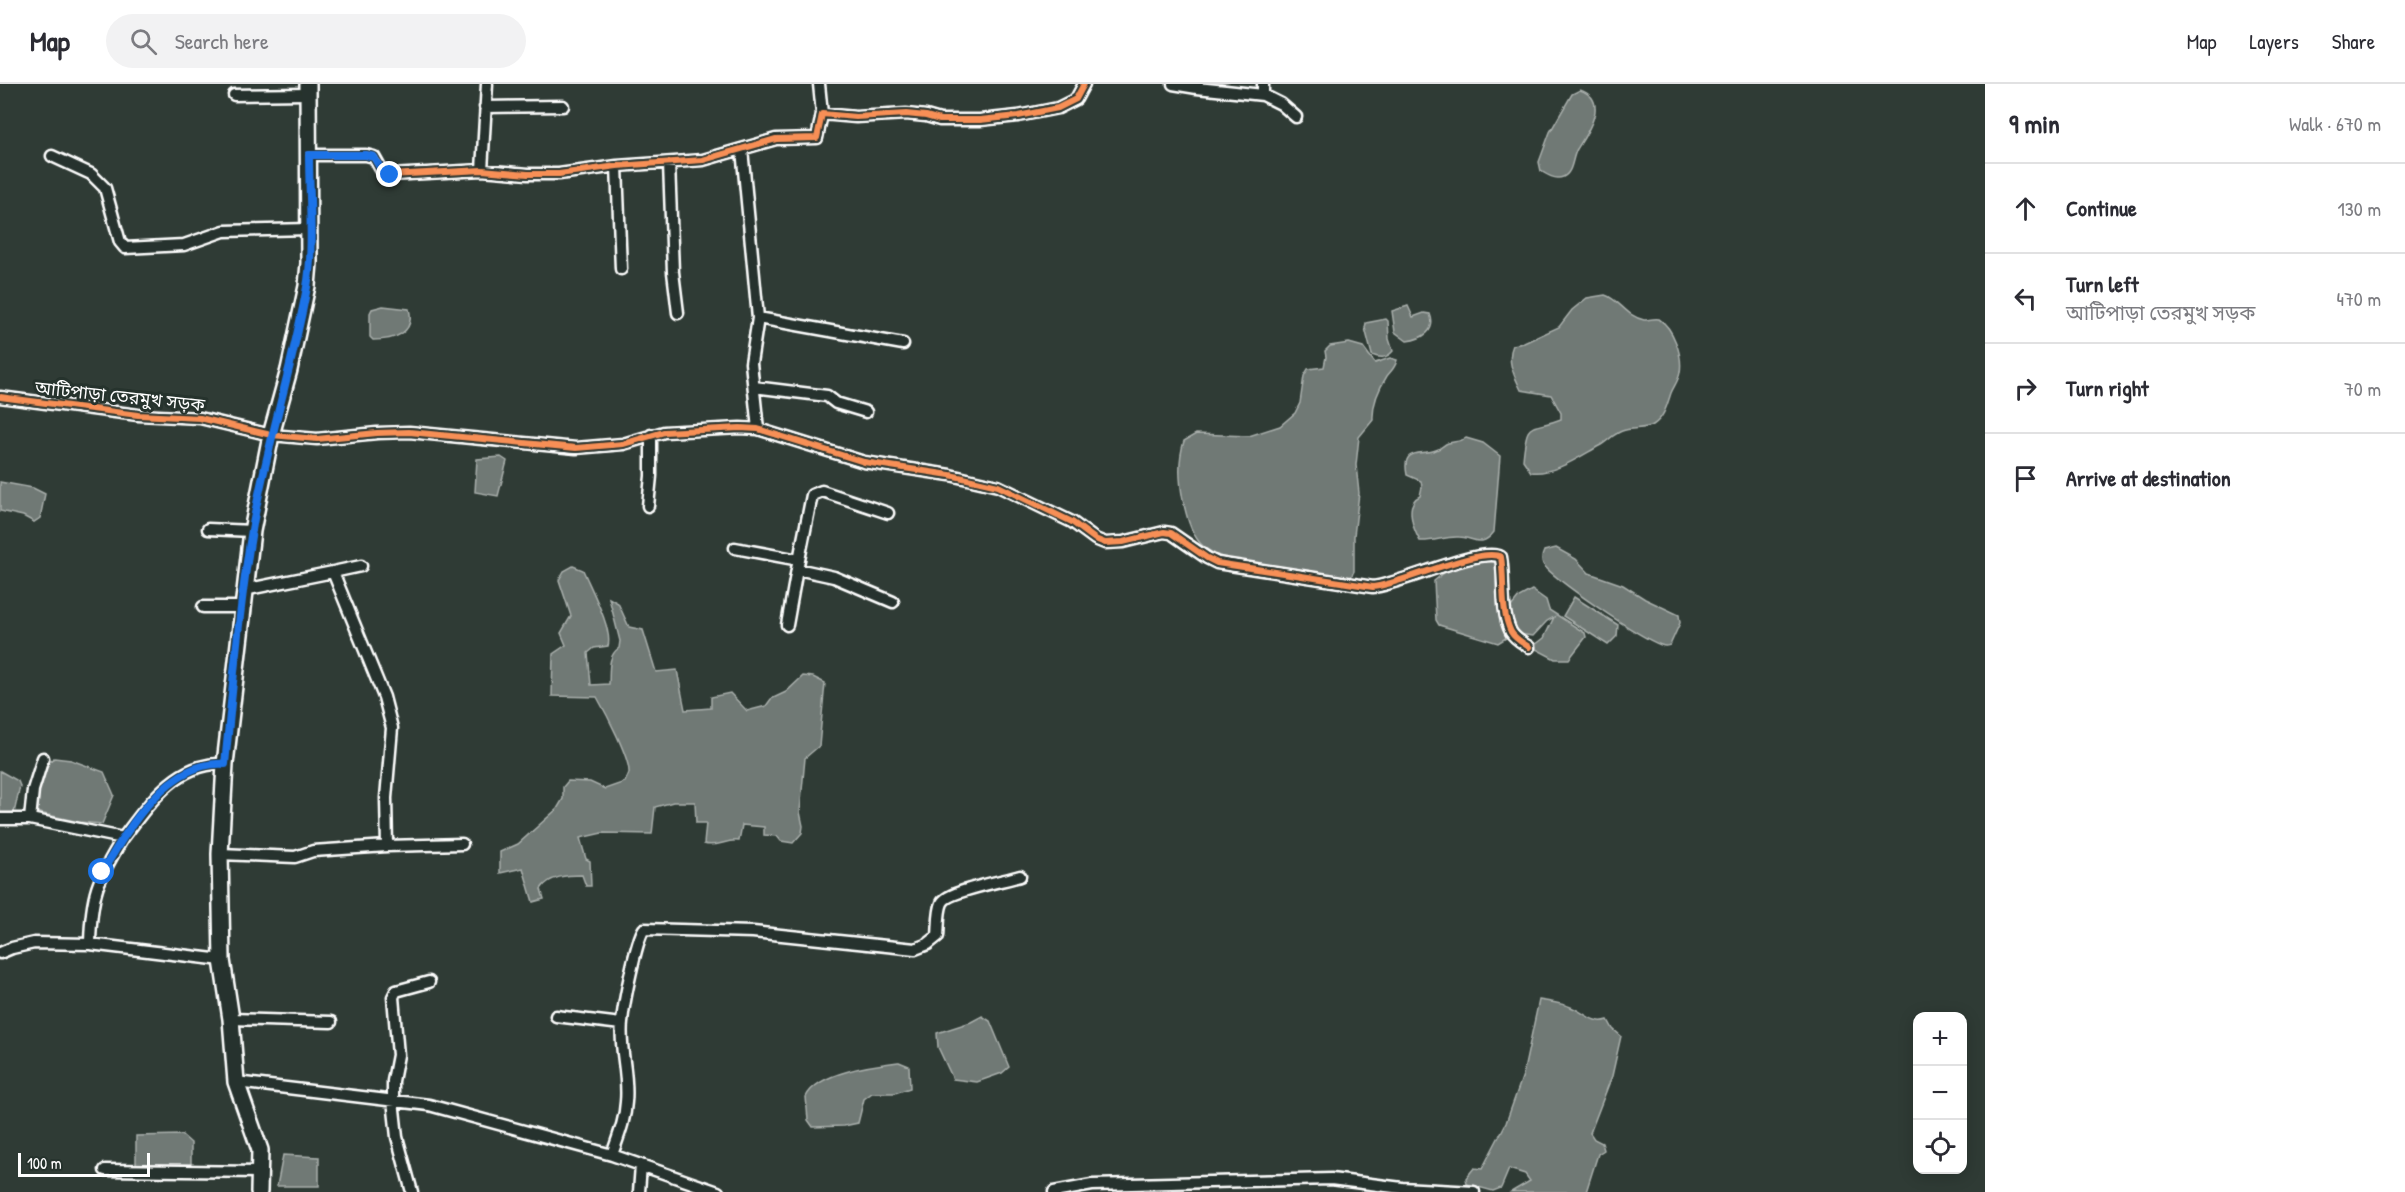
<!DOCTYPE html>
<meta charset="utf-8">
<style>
body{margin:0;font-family:"Patrick Hand","Noto Sans Bengali",sans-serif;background:#f2f2f3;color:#2b2b33}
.controls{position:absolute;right:18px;bottom:18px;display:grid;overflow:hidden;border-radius:12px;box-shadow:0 3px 15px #0003}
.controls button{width:54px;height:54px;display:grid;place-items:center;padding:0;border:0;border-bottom:2px solid #e1e1e2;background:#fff;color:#2b2b33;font:30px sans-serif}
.scale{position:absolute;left:18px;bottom:15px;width:132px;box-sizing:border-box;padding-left:6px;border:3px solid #fff;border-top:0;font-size:16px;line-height:21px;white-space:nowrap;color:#fff;-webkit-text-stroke:4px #26332d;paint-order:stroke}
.stop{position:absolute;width:18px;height:18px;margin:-14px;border:4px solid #1a73e8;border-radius:50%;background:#fff}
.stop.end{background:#1a73e8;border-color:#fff;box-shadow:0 2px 6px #0008}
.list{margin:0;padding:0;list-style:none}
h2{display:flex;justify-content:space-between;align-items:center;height:78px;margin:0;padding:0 24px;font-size:26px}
h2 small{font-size:20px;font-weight:400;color:#7c7c81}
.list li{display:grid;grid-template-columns:39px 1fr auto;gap:18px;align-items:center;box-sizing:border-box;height:90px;padding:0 24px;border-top:2px solid #e1e1e2}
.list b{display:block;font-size:22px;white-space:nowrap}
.list p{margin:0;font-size:20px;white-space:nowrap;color:#7c7c81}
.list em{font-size:20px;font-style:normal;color:#7c7c81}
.icon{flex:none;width:33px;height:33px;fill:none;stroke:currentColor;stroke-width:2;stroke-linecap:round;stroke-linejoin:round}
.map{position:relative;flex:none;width:1985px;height:1108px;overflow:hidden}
header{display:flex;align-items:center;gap:36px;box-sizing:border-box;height:84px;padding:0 30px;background:#fff;border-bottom:2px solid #e1e1e2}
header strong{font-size:28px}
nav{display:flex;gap:33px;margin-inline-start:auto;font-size:21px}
.search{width:420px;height:54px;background:#f2f2f3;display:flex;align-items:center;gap:15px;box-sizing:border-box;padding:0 21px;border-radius:33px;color:#7c7c81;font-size:22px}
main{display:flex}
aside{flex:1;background:#fff}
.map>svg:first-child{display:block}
.water{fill:#707975;stroke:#a9afac;stroke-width:1.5}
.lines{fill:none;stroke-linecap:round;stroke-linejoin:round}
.minor-casing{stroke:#fff;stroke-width:15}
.secondary-casing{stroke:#fff;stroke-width:20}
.minor{stroke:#26332d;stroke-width:10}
.secondary{stroke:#26332d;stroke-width:15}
.cycleway-casing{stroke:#26332d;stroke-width:10}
.cycleway{stroke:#f78f57;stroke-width:6}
.route{stroke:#1a73e8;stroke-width:8}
.labels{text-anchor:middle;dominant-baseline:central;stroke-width:6;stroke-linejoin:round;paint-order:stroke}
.street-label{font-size:18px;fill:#fff;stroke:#26332d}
</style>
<header>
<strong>Map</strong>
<div class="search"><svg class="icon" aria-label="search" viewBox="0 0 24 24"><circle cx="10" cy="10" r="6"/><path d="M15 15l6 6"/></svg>Search here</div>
<nav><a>Map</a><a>Layers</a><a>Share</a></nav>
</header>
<main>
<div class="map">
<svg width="1985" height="1108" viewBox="0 0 1985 1108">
<rect width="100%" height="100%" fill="#2f3b35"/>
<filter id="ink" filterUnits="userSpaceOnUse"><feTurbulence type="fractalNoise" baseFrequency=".0167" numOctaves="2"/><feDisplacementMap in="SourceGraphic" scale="12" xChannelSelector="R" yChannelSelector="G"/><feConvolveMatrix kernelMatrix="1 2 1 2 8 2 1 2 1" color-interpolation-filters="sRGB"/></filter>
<g filter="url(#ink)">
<path class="water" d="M1580 6C1610 16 1588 48 1577 65 1572 73 1573 89 1563 93 1555 96 1547 91 1541 87L1539 78 1550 48 1572 10Z
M1605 211C1620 216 1627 233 1644 236 1648 236 1654 234 1659 235 1673 244 1683 271 1680 288 1679 296 1674 302 1671 309 1667 321 1664 334 1653 341 1645 346 1631 343 1622 347 1613 350 1607 358 1599 362 1579 373 1554 391 1531 388L1523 376C1527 333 1529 348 1561 335V329L1551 311 1521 306C1514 291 1506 277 1513 261L1524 259 1559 243 1572 226 1587 214Z
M383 222 409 225C416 250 393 256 373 256L370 253V229L372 225Z
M1408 222 1413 233 1424 229 1430 230C1437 247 1422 255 1407 257L1395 248 1392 227Z
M1386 235 1388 237 1389 255 1393 267C1387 274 1381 275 1372 271L1365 244 1366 239Z
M1349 259 1363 263 1375 279 1390 274 1397 276C1395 284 1392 286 1387 292 1378 306 1372 320 1373 336L1359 353 1356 381 1359 409 1354 452V487L1351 493 1345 496C1310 490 1222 485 1200 459 1190 447 1186 430 1183 416 1179 395 1178 377 1184 357L1196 350 1249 352 1280 342 1295 329 1300 319 1304 292 1308 285 1324 283 1326 273 1325 267 1330 262Z
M1466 354 1483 359 1500 372 1494 448C1481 465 1473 453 1459 453 1446 452 1433 458 1420 457 1413 445 1404 419 1420 412L1422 403 1421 397 1407 391C1401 362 1422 372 1436 366 1441 365 1444 360 1448 359 1455 357 1460 358 1466 354Z
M501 373 507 377 498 412 475 408 477 375Z
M0 398 33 404 45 410 40 434 34 438 23 432 0 427Z
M1556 464 1576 475 1589 489 1623 501 1645 515 1679 531 1680 539 1670 561C1666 562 1666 563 1661 561 1641 554 1554 496 1543 480 1541 475 1542 471 1544 467Z
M1480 473 1497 475 1507 547 1506 554 1498 559 1439 541 1436 536 1434 497 1450 484Z
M573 482 583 486C590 503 613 545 608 562L594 564 588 569 591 601 609 600C610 587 607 572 619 564L620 557 609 514 618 519 629 543 643 546 656 588 677 586 685 626 711 624V613L730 609 747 627 766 622 771 615 786 608 803 592 813 593 825 599 819 662 805 674 800 728 803 742 802 749 793 759 781 757 777 752 764 751V743L742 741 739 757C726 755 717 764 704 760L706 739H696L695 718H673L655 723 652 750 602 749 580 754 586 775 590 777 591 802H586L582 791C568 791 549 792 541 805L544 815 533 818 523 784 500 789V768L518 760 557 725 563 715V703L568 697 590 698 605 705 625 698C626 695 628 692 629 689 630 674 605 627 597 613L552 612 553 570 566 561 561 549 571 532 559 496 564 487Z
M1532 506 1546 516 1549 526 1585 549 1586 553 1569 575H1555L1536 565 1535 561 1544 554 1554 533 1547 537 1533 552 1518 550 1512 539 1511 523 1519 513Z
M1574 513 1618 541 1617 552 1608 561 1563 532Z
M54 674 71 676 104 688 114 711 102 740 79 738 35 728C38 711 38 684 54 674Z
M0 687 18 697 20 702 14 729 0 732Z
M1539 916C1550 918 1563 919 1573 924 1585 929 1594 941 1608 936L1613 945 1621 952 1612 992 1590 1049 1594 1055 1602 1059 1604 1066 1598 1070 1586 1108H1511L1530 1097 1525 1090 1509 1085 1501 1104 1493 1107 1467 1100 1466 1094 1474 1084 1482 1085 1506 1039 1523 991Z
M982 932 990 937 1009 983 1002 989 977 998 953 995 938 963 937 949 971 938Z
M899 978 909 982 910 1004 895 1009H872L864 1015 858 1039 844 1042 813 1043 808 1036 806 1013C817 988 875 981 899 978Z
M182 1051 191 1059V1080L136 1081V1052Z
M283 1071 319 1073V1102H277Z"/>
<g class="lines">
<g class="minor-casing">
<path id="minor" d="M819 0 822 30
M1173 0 1197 4 1198 0
M1197 4 1263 11V0
M234 11 308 10
M1263 11 1281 20 1296 33
M485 23 563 22
M742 65 758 234 751 279 758 345
M309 71H366L374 73 383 89 390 91 482 86 528 90H559L617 82 703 76 776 55 817 54 822 30 856 33 906 30 926 32 940 36H980L1018 32 1058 24 1076 15 1084 0
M52 72 91 90 105 104 120 158 125 164 184 161 224 147 309 145
M669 79 673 188 678 229
M617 82 621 185
M482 86 487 0
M758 234 903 260
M754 303 827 312 836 319 866 328
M0 313 138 331 200 334 271 351 317 355 377 349 409 348 576 364 623 360 664 348 740 344 758 345 864 378 950 391 998 402 1072 438 1095 455 1105 459 1123 458 1164 448 1171 449 1207 474 1217 479 1373 503C1402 500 1481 462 1501 473 1505 496 1500 526 1511 548 1515 555 1523 559 1529 563
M648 422 651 392V351
M208 445 252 447
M735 464 799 476 812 411 822 407 888 429
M799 476 797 485 834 493 893 518
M333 488 361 482
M244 506 333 488 384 613 392 644 386 714 387 762
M203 523H242
M787 541 797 485
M0 735H30L123 754C148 721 177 677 225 680
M30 735 33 706 43 674
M220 770 295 773 313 767 387 762 462 760
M90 860C91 811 97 796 123 754
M0 869 12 864 34 859 90 860 222 876
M556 932 621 940
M231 935 331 938
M236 998 429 1021 612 1071 718 1108
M612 1071C618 1053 625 1037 626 1018 629 991 619 964 622 939 623 922 636 857 644 845L753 848 915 865 928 860 938 852C939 842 938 828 942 819 947 807 1005 797 1020 792
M105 1086 260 1088
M412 1108 397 1053 393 1016V997L398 971 393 913 396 907 429 898
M639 1108 641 1081
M1054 1108 1092 1101 1331 1095 1402 1104 1474 1108"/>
</g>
<g class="secondary-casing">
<path id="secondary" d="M259 1108 260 1066 236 998 231 935 222 876 220 770 225 680 252 447 271 351 289 286 307 202 309 179 308 0"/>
</g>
<use href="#minor" class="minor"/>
<use href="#secondary" class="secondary"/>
<g class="cycleway-casing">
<path id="cycleway" d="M309 71H366L374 73 383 89 390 91 482 86 528 90H559L617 82 703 76 776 55 817 54 822 30 856 33 906 30 926 32 940 36H980L1018 32 1058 24 1076 15 1084 0
M0 313 138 331 200 334 271 351 317 355 377 349 409 348 576 364 623 360 664 348 740 344 758 345 864 378 950 391 998 402 1072 438 1095 455 1105 459 1123 458 1164 448 1171 449 1207 474 1217 479 1373 503C1402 500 1481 462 1501 473 1505 496 1500 526 1511 548 1515 555 1523 559 1529 563"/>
</g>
<use href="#cycleway" class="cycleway"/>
</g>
</g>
<g class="lines" filter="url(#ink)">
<path class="route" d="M102 788C128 745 167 676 225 680 233 602 239 523 252 446 266 364 292 285 307 203 314 163 309 113 309 71H366L374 73 383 89 390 91"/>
</g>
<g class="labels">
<g class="street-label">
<text transform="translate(120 312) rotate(6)">আটিপাড়া তেরমুখ সড়ক</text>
</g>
</g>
</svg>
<div class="controls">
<button>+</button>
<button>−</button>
<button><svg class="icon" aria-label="locate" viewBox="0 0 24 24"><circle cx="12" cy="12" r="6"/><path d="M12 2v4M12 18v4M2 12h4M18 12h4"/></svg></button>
</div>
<div class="scale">100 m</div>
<div class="stop" style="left:102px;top:788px"></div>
<div class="stop end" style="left:390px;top:91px"></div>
</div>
<aside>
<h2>9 min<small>Walk · 670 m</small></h2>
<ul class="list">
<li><svg class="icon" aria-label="ahead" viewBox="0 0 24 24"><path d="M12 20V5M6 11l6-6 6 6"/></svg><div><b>Continue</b></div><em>130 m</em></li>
<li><svg class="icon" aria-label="left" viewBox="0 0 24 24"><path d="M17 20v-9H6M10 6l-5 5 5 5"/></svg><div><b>Turn left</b><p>আটিপাড়া তেরমুখ সড়ক</p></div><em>470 m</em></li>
<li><svg class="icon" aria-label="right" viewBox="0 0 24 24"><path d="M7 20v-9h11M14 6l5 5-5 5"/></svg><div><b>Turn right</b></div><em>70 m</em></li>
<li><svg class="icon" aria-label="arrive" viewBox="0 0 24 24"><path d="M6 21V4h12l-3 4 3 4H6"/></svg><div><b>Arrive at destination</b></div></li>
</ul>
</aside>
</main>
